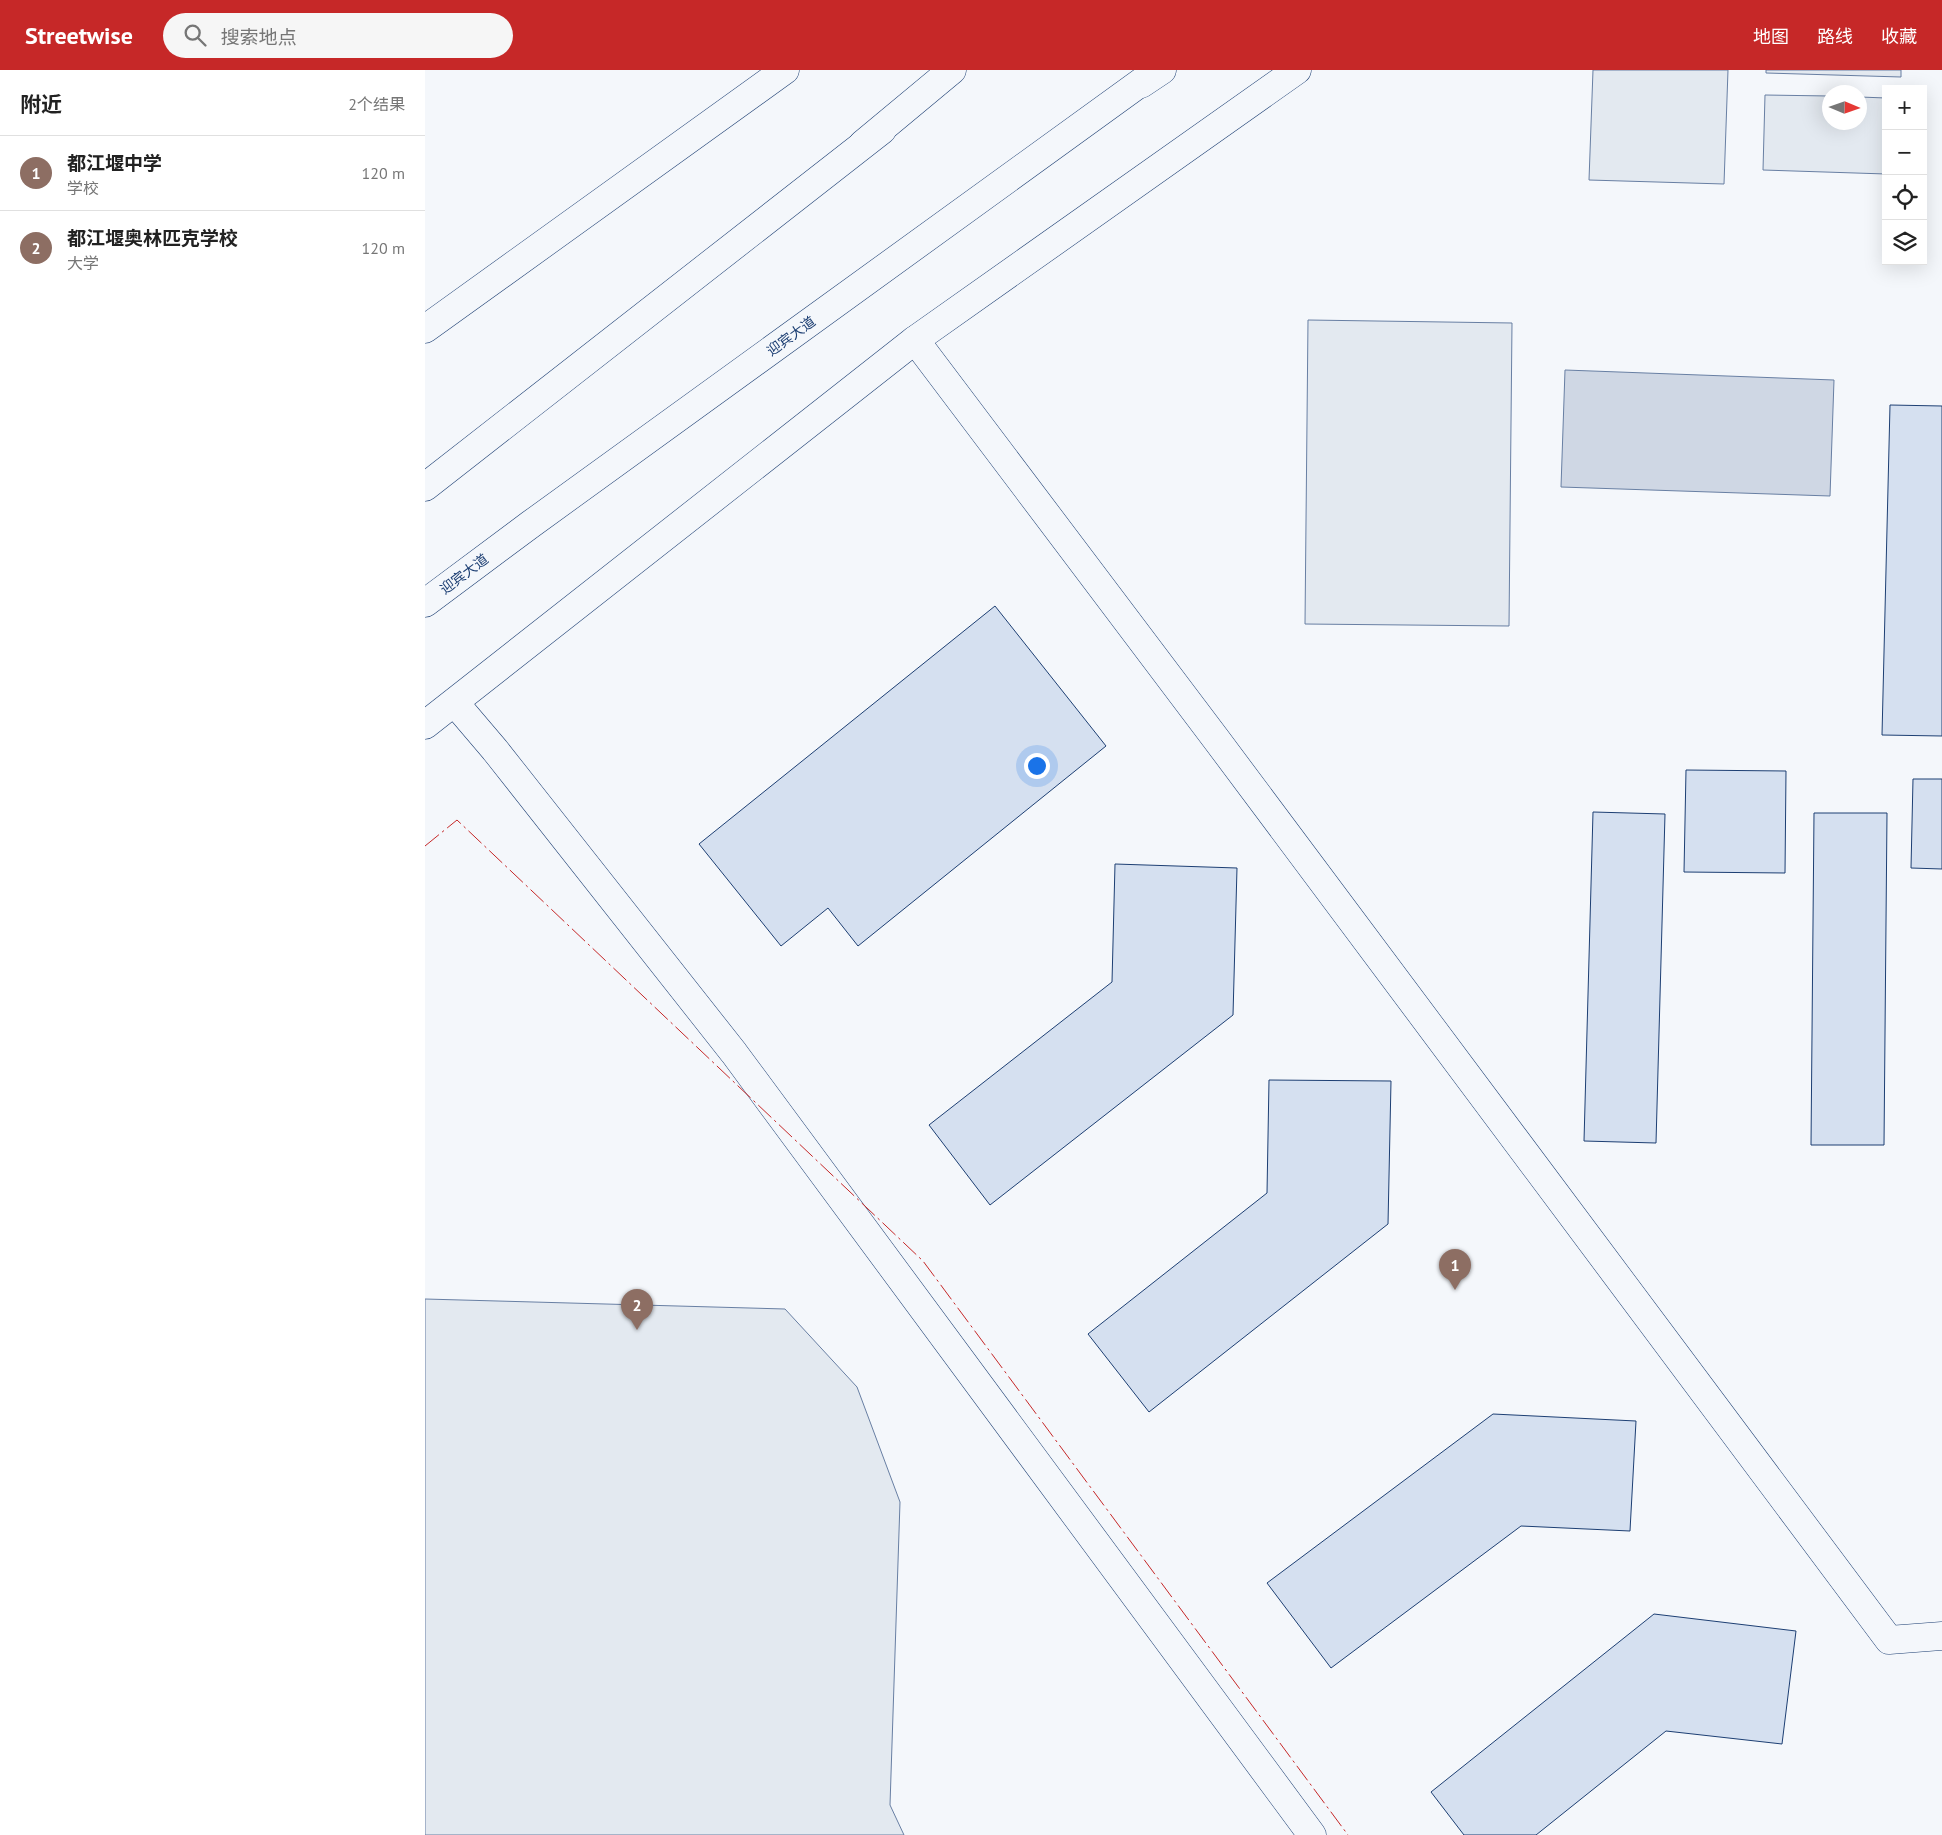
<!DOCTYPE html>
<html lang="zh">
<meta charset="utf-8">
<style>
body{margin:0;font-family:"PT Sans","Noto Sans SC",sans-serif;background:#f6f6f6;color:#222}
.controls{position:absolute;right:15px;top:15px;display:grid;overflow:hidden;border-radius:0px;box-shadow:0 5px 20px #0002}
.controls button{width:45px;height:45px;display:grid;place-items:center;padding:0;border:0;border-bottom:1px solid #e0e0e0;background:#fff;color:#222;font:25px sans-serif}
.compass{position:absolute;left:1397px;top:15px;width:45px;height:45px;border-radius:50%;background:#fff;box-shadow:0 5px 20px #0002;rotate:92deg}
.you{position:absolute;left:611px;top:695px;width:18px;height:18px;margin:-12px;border:4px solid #fff;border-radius:50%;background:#1a73e8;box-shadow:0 0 0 8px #1a73e833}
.badge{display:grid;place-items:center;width:32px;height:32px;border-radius:50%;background:#c62828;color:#fff;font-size:16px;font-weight:700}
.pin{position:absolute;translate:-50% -41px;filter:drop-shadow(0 1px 2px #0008)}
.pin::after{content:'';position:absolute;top:26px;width:18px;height:15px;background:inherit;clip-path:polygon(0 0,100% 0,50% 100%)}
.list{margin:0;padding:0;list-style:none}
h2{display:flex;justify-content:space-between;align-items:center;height:65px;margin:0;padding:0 20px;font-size:21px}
h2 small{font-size:16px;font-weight:400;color:#767676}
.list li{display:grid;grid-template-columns:32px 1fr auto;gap:15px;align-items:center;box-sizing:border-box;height:75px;padding:0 20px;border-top:1px solid #e0e0e0}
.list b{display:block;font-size:19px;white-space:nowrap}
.list p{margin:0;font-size:16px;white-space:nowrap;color:#767676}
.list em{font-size:16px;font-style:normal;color:#767676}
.icon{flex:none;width:28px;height:28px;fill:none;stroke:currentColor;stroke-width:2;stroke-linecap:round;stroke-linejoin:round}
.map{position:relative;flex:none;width:1517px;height:1765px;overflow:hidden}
header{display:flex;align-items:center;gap:30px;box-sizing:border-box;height:70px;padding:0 25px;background:#c62828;color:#fff}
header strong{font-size:24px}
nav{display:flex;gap:28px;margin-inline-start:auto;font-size:18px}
.search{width:350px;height:45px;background:#f6f6f6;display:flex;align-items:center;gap:12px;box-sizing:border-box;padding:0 18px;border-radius:28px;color:#767676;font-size:19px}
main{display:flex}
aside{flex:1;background:#fff}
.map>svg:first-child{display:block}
.green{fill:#e3e9f0;stroke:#687fa3}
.water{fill:#cfd7e4;stroke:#687fa3}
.building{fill:#d5e0f0;stroke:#1d3f73}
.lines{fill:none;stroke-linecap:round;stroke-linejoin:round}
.minor-casing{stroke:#1d3f73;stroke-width:29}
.tertiary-casing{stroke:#1d3f73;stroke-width:29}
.primary-casing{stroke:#1d3f73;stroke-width:29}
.trunk-casing{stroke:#1d3f73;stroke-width:29}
.minor{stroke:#f4f7fb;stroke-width:28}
.tertiary{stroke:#f4f7fb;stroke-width:28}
.primary{stroke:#f4f7fb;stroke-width:28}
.trunk{stroke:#f4f7fb;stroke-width:28}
.power{stroke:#c62828;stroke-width:1;stroke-dasharray:18 4 2.5 4;stroke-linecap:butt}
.labels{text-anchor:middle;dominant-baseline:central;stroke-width:4;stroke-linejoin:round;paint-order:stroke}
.street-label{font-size:14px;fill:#1d3f73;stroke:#f4f7fb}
</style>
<header>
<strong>Streetwise</strong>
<div class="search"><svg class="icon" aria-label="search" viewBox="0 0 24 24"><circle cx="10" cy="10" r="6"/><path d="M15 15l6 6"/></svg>搜索地点</div>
<nav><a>地图</a><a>路线</a><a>收藏</a></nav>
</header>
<main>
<aside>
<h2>附近<small>2个结果</small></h2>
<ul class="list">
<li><span class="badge" style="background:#8d6e63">1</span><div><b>都江堰中学</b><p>学校</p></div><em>120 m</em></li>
<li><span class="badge" style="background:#8d6e63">2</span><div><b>都江堰奥林匹克学校</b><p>大学</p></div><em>120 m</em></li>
</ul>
</aside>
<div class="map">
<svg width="1517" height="1765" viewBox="0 0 1517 1765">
<rect width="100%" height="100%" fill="#f4f7fb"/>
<path class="green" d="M1168 0H1303L1299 114 1164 110Z
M1341 0H1476V7L1341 3Z
M1340 25 1404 26V52H1434L1435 27 1461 28V104L1338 100Z
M883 250 1087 253 1084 556 880 554Z
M0 1229 360 1239 432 1317 475 1432 465 1735 479 1765H0Z"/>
<path class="water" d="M1140 300 1409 310 1405 426 1136 417Z"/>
<path class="building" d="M1465 335 1517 336V666L1457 665Z
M570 536 681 676 433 876 403 838 356 876 274 774Z
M1261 700 1361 701 1360 803 1259 802Z
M1488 709H1517V799L1486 798Z
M1168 742 1240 744 1231 1073 1159 1071Z
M1389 743H1462L1459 1075H1386Z
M690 794 812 798 808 945 565 1135 504 1055 687 912Z
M844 1010 966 1011 963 1154 724 1342 663 1264 842 1123Z
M1068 1344 1211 1351 1205 1461 1096 1456 906 1598 842 1513Z
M1229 1544 1371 1561 1357 1674 1241 1661 1111 1765H1039L1006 1722Z"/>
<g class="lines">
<g class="minor-casing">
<path id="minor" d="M490 270 791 669 1464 1570 1517 1566
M30 633 70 680 309 983 887 1765"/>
</g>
<g class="tertiary-casing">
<path id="tertiary" d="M0 259 360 0
M0 655 490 270 872 0"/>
</g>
<g class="primary-casing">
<path id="primary" d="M0 417 457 60
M0 533 106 454 733 0"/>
</g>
<g class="trunk-casing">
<path id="trunk" d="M716 14 737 0
M438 74 527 0"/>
</g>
<use href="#minor" class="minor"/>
<use href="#tertiary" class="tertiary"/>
<use href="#primary" class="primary"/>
<use href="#trunk" class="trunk"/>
<path class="power" d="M0 776 32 750 498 1191 923 1765"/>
</g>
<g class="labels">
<g class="street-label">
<text transform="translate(366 266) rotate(-36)">迎宾大道</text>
<text transform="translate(39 504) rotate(-37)">迎宾大道</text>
</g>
</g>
</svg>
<div class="controls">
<button>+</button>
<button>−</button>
<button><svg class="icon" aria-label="locate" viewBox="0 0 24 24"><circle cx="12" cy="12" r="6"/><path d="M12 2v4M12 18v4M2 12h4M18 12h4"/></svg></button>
<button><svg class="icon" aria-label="layers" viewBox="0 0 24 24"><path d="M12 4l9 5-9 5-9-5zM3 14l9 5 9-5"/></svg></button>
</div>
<svg class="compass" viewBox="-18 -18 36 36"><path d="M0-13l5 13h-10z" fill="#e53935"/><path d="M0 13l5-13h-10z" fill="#767676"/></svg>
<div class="you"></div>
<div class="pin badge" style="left:1030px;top:1220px;background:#8d6e63">1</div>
<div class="pin badge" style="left:212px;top:1260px;background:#8d6e63">2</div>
</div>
</main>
